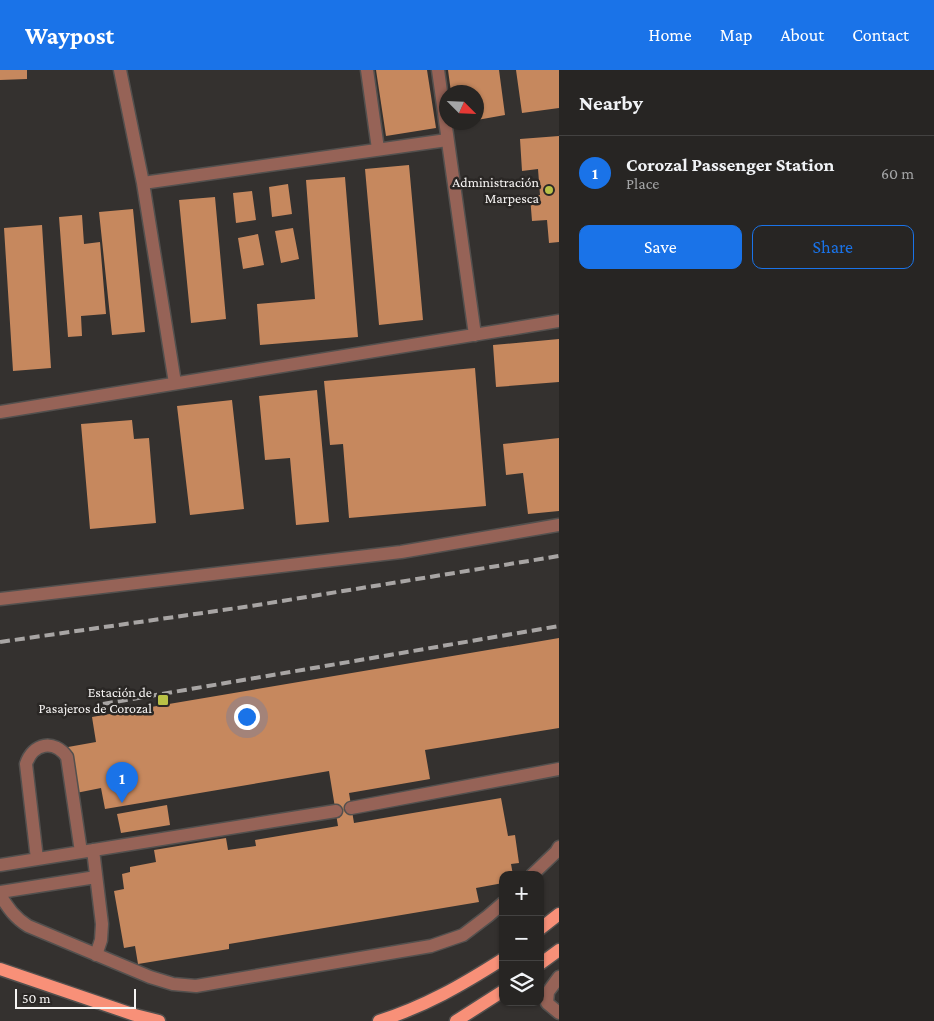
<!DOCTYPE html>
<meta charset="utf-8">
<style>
body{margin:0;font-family:"Crimson Pro",serif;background:#333130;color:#f1f3f6}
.controls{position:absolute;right:15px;bottom:15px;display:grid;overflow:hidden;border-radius:10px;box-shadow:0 1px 4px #0004}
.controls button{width:45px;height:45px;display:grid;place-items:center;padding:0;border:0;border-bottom:1px solid #434241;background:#272523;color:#f1f3f6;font:25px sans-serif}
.compass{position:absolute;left:439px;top:15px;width:45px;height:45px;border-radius:50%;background:#272523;box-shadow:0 1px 4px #0004;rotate:114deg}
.scale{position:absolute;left:15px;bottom:12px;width:121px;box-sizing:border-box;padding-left:5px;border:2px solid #f6f4f3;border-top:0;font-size:14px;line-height:18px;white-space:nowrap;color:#f6f4f3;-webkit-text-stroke:4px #2a2725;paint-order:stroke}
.you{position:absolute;left:246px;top:646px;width:18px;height:18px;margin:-12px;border:4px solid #fff;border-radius:50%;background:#1a73e8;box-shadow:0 0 0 8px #1a73e833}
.badge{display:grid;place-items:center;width:32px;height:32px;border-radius:50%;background:#1a73e8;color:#fff;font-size:16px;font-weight:700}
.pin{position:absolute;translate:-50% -41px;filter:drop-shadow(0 1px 2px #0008)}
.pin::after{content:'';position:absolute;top:26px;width:18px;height:15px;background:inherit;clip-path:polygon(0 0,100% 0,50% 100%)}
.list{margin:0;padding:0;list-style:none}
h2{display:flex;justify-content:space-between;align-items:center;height:65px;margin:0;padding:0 20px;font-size:21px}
h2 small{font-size:16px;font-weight:400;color:#a4a5a6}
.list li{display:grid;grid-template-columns:32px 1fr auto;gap:15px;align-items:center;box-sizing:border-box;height:75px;padding:0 20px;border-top:1px solid #434241}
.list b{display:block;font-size:19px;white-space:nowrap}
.list p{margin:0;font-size:16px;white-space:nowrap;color:#a4a5a6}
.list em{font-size:16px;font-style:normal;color:#a4a5a6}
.actions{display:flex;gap:10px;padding:15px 20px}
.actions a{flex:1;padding:11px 0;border:1px solid #1a73e8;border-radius:10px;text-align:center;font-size:18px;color:#1a73e8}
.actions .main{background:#1a73e8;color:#fff}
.icon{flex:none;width:28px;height:28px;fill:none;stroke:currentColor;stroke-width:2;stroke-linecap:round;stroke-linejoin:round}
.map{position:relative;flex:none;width:559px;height:951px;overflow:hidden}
header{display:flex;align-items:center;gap:30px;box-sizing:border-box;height:70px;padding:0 25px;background:#1a73e8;color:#fff}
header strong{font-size:24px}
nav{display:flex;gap:28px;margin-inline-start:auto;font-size:18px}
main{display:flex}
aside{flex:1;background:#272523}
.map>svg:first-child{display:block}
.building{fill:#c6885e}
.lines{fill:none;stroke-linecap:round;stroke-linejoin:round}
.minor-casing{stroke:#53504e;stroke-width:15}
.major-casing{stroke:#53504e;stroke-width:15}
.minor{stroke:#966357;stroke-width:12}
.major{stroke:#f89078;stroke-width:12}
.rail{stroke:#a8a5a4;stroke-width:4;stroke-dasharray:10 5;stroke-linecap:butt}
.poi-dot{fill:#b9c146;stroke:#2a2725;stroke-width:2}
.labels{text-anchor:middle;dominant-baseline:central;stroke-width:5;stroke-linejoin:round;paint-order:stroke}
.poi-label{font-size:14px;fill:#f6f4f3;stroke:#2a2725;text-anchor:end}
</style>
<header>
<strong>Waypost</strong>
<nav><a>Home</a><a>Map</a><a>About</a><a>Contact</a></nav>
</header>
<main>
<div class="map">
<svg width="559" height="951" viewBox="0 0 559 951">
<rect width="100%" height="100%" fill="#34312f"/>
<path class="building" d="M0 0H27V9L0 10Z
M376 0H427L436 58 386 66Z
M448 0H499L505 45 477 50V22H451Z
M516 0H559V38L522 43Z
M559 66V172L549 173 547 150 532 151 530 126 540 125 538 99 522 101 520 69Z
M409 95 423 250 379 255 365 99Z
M345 107 358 267 260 275 257 234 315 229 306 110Z
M288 114 292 144 272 147 269 117Z
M252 121 256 150 236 153 233 123Z
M215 127 226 249 191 253 179 130Z
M133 139 145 262 112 265 99 142Z
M82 145 84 174 100 172 106 244 81 246 82 266 68 267 59 147Z
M42 155 51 298 13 301 4 158Z
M293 158 299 189 281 193 275 161Z
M258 164 264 195 243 199 238 168Z
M559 269V312L496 317 493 275Z
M475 298 486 436 349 448 343 374 330 375 324 311Z
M317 320 329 452 296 455 290 388 265 390 259 326Z
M232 330 244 439 190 445 177 336Z
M132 350 134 369 149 368 156 453 90 459 81 354Z
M559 368V441L528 444 523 403 506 405 503 374Z
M559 568V658L425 680 430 709 349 723 354 753 501 728 508 766 515 765 519 793 511 794 513 805H503V813L476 818 479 832 229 874V879L138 894 135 876 124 878 114 821 124 819 122 804 130 802V797L156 792 154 780 226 768 228 780 256 776 255 770 338 756 329 701 105 739 101 718 76 723 68 677 96 672 92 647Z
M167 735 170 755 121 763 117 744Z"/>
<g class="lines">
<g class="minor-casing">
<path id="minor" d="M120 0 143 113 175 313
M367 0 378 79
M438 0 475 265
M143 113 447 70
M0 342 559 251
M0 529 401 482 559 455
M351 738 559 699
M93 780 102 854 101 870 96 885
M37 789 26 694C33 673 54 669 67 687L81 782
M0 795 336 741
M532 805 556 782 559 777
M0 822 96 807
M0 825C8 838 15 848 28 856L150 907 173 914 196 916 431 876 463 865 488 846 503 833
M559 907 548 922 547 933 559 943"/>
</g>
<g class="major-casing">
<path id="major" d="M540 859 559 844
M540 894 559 880
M0 899 135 945 159 951
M379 951C426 936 462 915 503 889
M456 951 503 921"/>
</g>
<use href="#minor" class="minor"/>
<use href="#major" class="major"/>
<path class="rail" d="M0 572 251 536 559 486
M103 634 559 556"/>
</g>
<g class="poi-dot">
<circle cx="549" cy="120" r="5"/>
<rect x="157" y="624" width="12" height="12" rx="2.5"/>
</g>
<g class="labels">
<g class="poi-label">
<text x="539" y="112">Administración<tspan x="539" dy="16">Marpesca</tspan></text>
<text x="152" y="622">Estación de<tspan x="152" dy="16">Pasajeros de Corozal</tspan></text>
</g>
</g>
</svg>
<div class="controls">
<button>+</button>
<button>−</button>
<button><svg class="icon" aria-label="layers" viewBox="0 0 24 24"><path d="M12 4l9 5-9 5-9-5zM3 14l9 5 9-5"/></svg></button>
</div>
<svg class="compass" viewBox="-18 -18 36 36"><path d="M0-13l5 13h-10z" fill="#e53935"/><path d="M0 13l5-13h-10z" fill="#a4a5a6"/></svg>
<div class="scale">50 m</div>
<div class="you"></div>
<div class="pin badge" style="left:122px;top:733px">1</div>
</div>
<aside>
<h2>Nearby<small></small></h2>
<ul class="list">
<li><span class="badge">1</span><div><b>Corozal Passenger Station</b><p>Place</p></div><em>60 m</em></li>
</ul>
<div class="actions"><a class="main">Save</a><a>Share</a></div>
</aside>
</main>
